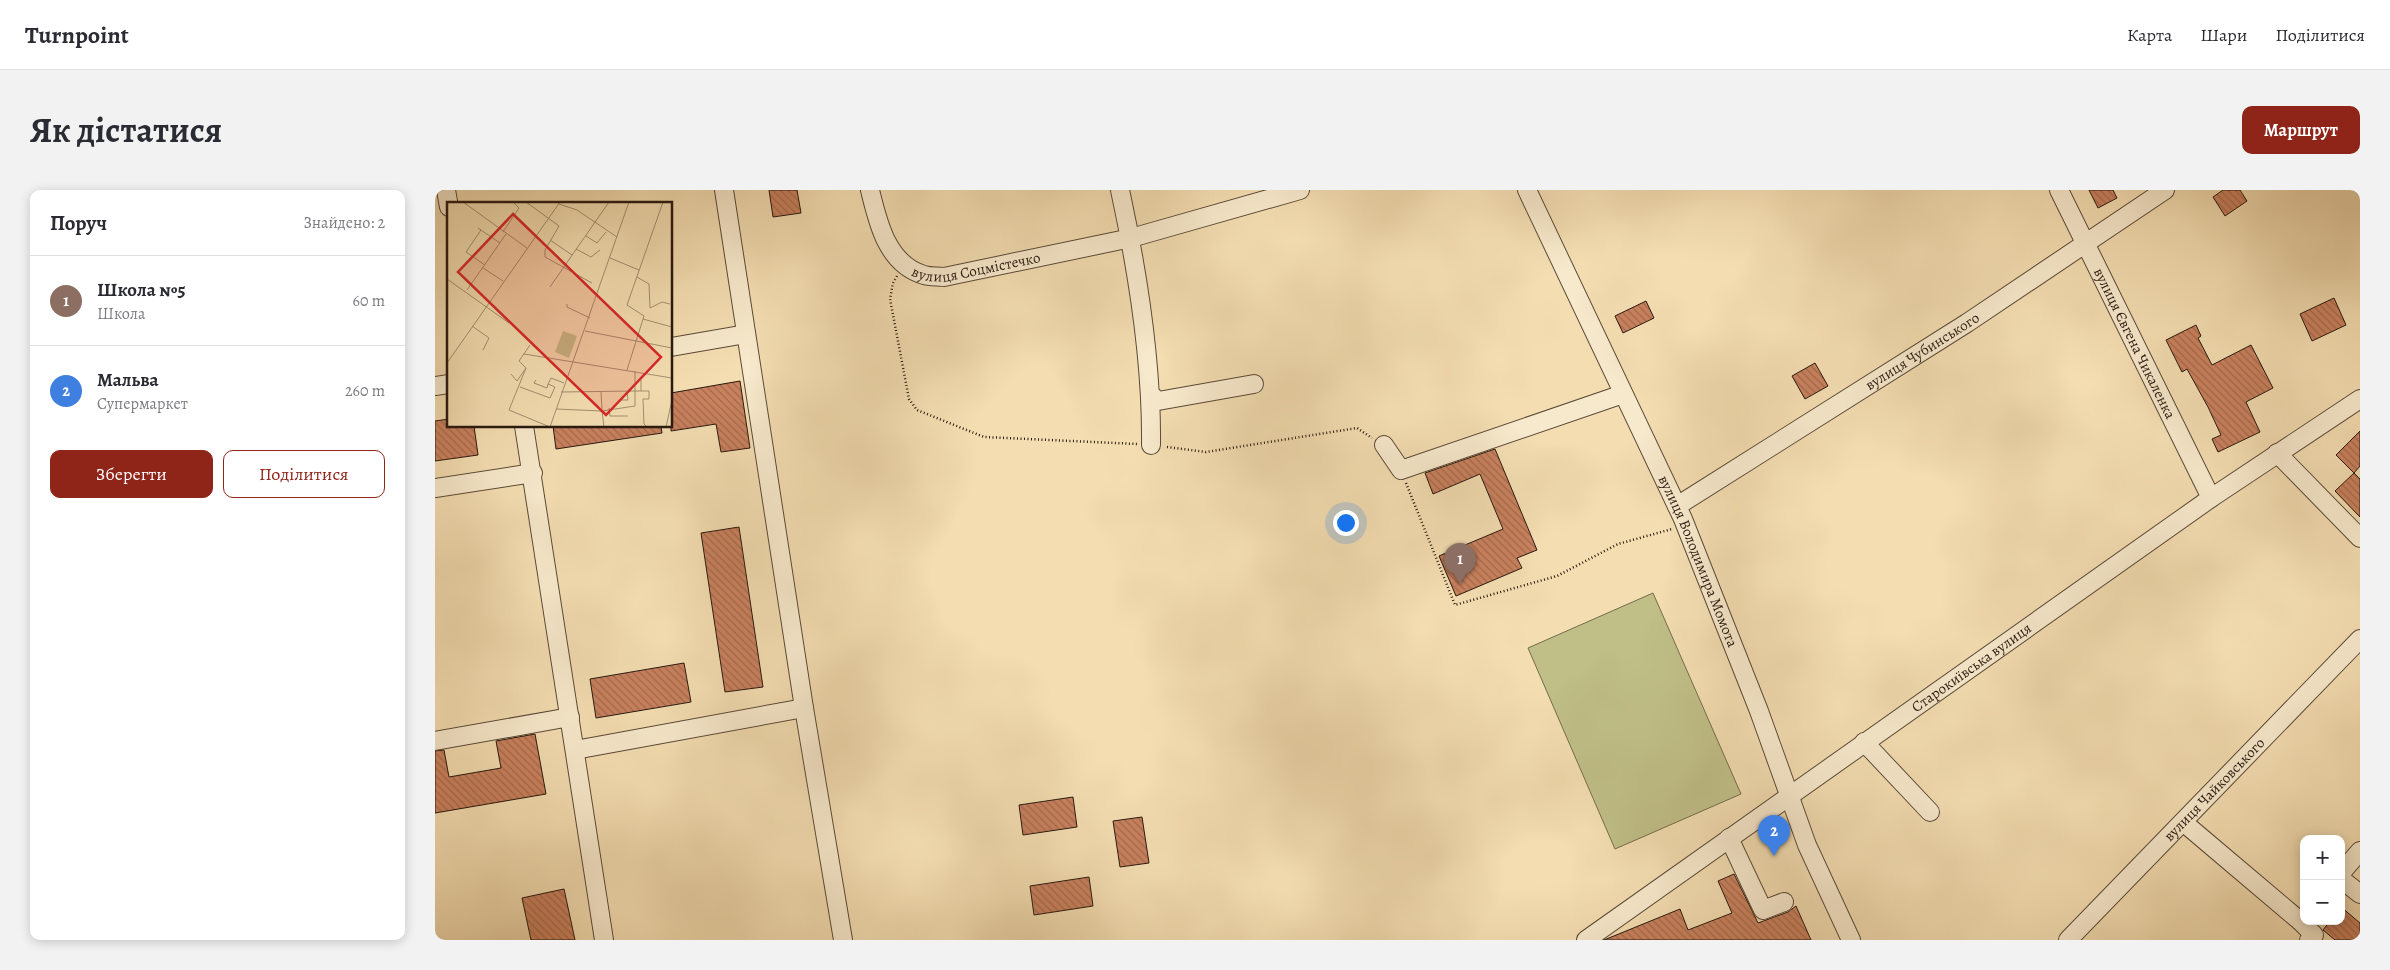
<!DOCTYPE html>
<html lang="uk">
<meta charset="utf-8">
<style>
body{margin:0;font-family:Alegreya,serif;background:#f2f2f3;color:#2b2b33}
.controls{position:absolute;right:15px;bottom:15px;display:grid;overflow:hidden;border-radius:10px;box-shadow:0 2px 12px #0003}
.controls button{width:45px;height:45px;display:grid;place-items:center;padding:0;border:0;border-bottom:1px solid #e1e1e2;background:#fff;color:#2b2b33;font:25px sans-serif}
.you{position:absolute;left:910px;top:332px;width:18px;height:18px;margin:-12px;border:4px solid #fff;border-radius:50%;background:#1a73e8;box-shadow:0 0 0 8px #1a73e833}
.badge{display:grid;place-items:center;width:32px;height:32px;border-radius:50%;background:#8f2418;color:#fff;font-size:16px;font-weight:700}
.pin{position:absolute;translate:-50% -41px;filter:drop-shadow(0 1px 2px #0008)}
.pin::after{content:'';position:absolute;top:26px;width:18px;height:15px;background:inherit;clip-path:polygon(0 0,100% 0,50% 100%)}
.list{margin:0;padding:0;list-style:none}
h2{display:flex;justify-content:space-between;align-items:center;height:65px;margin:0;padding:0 20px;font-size:21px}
h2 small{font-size:16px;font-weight:400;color:#7c7c81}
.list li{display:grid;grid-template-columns:32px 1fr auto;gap:15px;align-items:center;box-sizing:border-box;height:90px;padding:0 20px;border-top:1px solid #e1e1e2}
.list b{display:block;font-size:19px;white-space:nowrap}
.list p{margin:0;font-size:16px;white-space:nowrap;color:#7c7c81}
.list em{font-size:16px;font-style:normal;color:#7c7c81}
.actions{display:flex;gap:10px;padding:15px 20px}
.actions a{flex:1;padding:11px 0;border:1px solid #8f2418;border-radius:10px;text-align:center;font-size:18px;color:#8f2418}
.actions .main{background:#8f2418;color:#fff}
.map{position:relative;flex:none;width:1925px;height:750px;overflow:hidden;border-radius:10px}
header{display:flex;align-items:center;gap:30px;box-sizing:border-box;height:70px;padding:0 25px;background:#fff;border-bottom:1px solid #e1e1e2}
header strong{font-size:24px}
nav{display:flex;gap:28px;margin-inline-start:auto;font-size:18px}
.intro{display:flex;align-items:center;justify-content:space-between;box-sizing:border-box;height:120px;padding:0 30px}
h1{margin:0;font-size:35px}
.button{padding:12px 22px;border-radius:10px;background:#8f2418;color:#fff;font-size:18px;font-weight:700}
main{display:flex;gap:30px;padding:0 30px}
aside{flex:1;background:#fff;border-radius:10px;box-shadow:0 2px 12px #0003}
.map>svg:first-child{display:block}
.grass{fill:#c0bf88;stroke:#746c4c}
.building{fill:url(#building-back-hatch);stroke:#281910}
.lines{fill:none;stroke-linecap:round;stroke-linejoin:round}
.minor-casing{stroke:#5b4a38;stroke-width:20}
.path{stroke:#281910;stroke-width:2.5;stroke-dasharray:1 2.5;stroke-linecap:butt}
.minor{stroke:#f7e9cc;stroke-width:18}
.labels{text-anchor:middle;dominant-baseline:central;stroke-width:4;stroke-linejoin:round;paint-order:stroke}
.street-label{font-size:15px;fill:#281910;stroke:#f7e9cc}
.inset-road{fill:none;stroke:#a28f71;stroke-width:1}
.view{fill:#d62828;fill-opacity:0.15;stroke:#d62828;stroke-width:2.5}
.inset-edge{fill:none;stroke:#281910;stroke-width:2.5}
</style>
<header>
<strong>Turnpoint</strong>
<nav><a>Карта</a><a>Шари</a><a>Поділитися</a></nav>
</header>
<div class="intro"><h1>Як дістатися</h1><a class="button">Маршрут</a></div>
<main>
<aside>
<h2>Поруч<small>Знайдено: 2</small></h2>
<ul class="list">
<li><span class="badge" style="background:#8d6e63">1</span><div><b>Школа №5</b><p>Школа</p></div><em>60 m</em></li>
<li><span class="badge" style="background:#3f7fe0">2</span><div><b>Мальва</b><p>Супермаркет</p></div><em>260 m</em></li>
</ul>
<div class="actions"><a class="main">Зберегти</a><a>Поділитися</a></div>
</aside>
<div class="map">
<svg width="1925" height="750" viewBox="0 0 1925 750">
<defs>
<pattern id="building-back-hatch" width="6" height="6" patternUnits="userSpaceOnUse" patternTransform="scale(1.25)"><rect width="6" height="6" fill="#c9815e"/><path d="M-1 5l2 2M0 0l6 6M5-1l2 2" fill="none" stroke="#a3694c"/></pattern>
</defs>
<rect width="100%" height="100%" fill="#f3ddb1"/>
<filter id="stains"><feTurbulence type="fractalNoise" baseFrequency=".004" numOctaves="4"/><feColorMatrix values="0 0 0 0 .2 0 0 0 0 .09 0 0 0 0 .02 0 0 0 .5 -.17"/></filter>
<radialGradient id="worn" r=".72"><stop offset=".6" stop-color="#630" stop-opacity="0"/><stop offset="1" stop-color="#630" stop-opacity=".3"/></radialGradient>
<path class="grass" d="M1218 403 1306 604 1180 659 1093 458Z"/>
<path class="building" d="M334 0H362L366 23 338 27Z
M1654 0H1678L1682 8 1663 18Z
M1788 0H1805L1812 11 1790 26 1778 7Z
M1899 108 1911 135 1877 151 1865 124Z
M1211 111 1219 128 1188 143 1180 126Z
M1761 135 1766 146 1763 148 1777 175 1816 155 1838 198 1811 212 1825 242 1783 262 1777 249 1786 245 1773 217 1752 179 1747 182 1731 150Z
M1380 173 1393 196 1370 209 1357 186Z
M305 191 315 258 286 262 281 234 236 241V203Z
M14 229V236H39L43 265 0 271V231Z
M118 236H226L227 243 121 259Z
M1925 241V276L1919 283 1901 265Z
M1060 259 1102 360 1082 368 1087 378 1021 406 1004 366 1068 339 1045 284 998 304 990 283Z
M1919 283 1925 289V327L1900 301Z
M304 337 328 497 290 502 266 343Z
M249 473 256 512 161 528 155 489Z
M100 544 111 604 0 623V561L9 560 14 587 66 578 61 551Z
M638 607 642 637 588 645 584 615Z
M707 627 714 673 685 677 678 631Z
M1299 684 1323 733 1353 722 1361 716 1376 750H1169L1245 719 1253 740 1297 723 1283 691Z
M654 687 658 716 599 725 595 696Z
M129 699 140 750H96L87 708Z
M1906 717 1925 733V750H1900L1888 740 1895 731H1906Z"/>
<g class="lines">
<g class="minor-casing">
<g id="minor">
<path d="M11 0 14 17"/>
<path d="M289 0 369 518 408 750"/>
<path id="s1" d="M435 0C443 33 452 74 489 85 495 87 503 86 509 87L696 48 865 0"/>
<path d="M685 0C703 83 717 170 716 255"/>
<path id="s2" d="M1092 0 1248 329 1324 521 1372 655 1416 750"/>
<path id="s3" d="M1624 0 1776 308"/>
<path d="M236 157 311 144"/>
<path d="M0 196 14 194"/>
<path d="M717 206 723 211 819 194"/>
<path d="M89 236 169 750"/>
<path d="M949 255 966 280 1188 204"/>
<path d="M1842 263 1925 348"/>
<path d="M0 298 98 283"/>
<path id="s4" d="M1242 316 1532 133 1730 0"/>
<path d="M0 551 135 527"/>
<path d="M1429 552 1495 622"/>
<path d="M140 560 369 518"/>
<path d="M1748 632 1865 731"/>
<path d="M1294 648 1328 720 1349 712"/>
<path d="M1906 683 1925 661"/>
<path d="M1906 689 1925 704"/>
<path d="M1869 727 1865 731 1879 745 1874 750"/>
<path id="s5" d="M1151 750 1776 308 1925 209"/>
<path id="s6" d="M1633 750 1925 449"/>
</g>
</g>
<path class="path" d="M462 86 458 93 455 109 474 209 482 220 549 247 702 254
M732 257 771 262 922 238 937 248
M971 293 1020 415 1122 386 1183 354 1237 339"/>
<use href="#minor" class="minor"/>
</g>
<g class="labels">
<g class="street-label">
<text stroke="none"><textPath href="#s1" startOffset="159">вулиця Соцмістечко</textPath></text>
<text stroke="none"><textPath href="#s3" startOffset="171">вулиця Євгена Чикаленка</textPath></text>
<text stroke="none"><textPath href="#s4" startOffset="290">вулиця Чубинського</textPath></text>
<text stroke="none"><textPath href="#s2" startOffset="409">вулиця Володимира Момота</textPath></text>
<text stroke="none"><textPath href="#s5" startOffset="472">Старокиївська вулиця</textPath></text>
<text stroke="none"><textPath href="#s6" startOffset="210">вулиця Чайковського</textPath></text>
</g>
</g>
<g transform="translate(12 12)">
<rect width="225" height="225" fill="#f3ddb1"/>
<path d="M116 129 130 134 122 156 108 150Z" fill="#c0bf88"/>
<path class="inset-road" d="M16 0 80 46M79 0 112 24 98 48V55L145 81M112 2 130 8 170 35M31 26 53 41M34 28 19 50 38 63M56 30 72 6 66 0M139 34 150 41 159 30M103 38 125 53M129 47 144 55 153 48M163 56 192 68M36 66 56 79M190 75 202 82 203 106 215 100 223 102M0 77 62 121M103 85 162 0M20 88 59 32M120 102V105L143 116M196 117 225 125M25 124 42 136 36 148M138 129 225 146M77 152 225 176M0 161 113 0M79 166 62 208 103 225M180 168 197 114 180 103 216 0M188 169V189H194V178M64 172 70 179 79 166 72 159 83 143M89 178 87 181 100 186 101 182M73 185 103 196 108 185 101 182 104 176 117 181M194 189H202V197H196L197 222 200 225M154 190 155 207M174 198H181L180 190M162 206 163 214H181M109 207 155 209 188 204V189L114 190M155 209 157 225M103 225 182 0M219 225 225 198"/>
<path class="view" d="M66 12 214 155 159 213 11 70Z"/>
<rect width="225" height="225" class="inset-edge"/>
</g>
<rect width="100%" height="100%" filter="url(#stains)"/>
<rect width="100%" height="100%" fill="url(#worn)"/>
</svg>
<div class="controls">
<button>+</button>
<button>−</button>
</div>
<div class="you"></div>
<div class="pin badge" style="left:1025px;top:394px;background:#8d6e63">1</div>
<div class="pin badge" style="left:1339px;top:666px;background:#3f7fe0">2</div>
</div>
</main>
